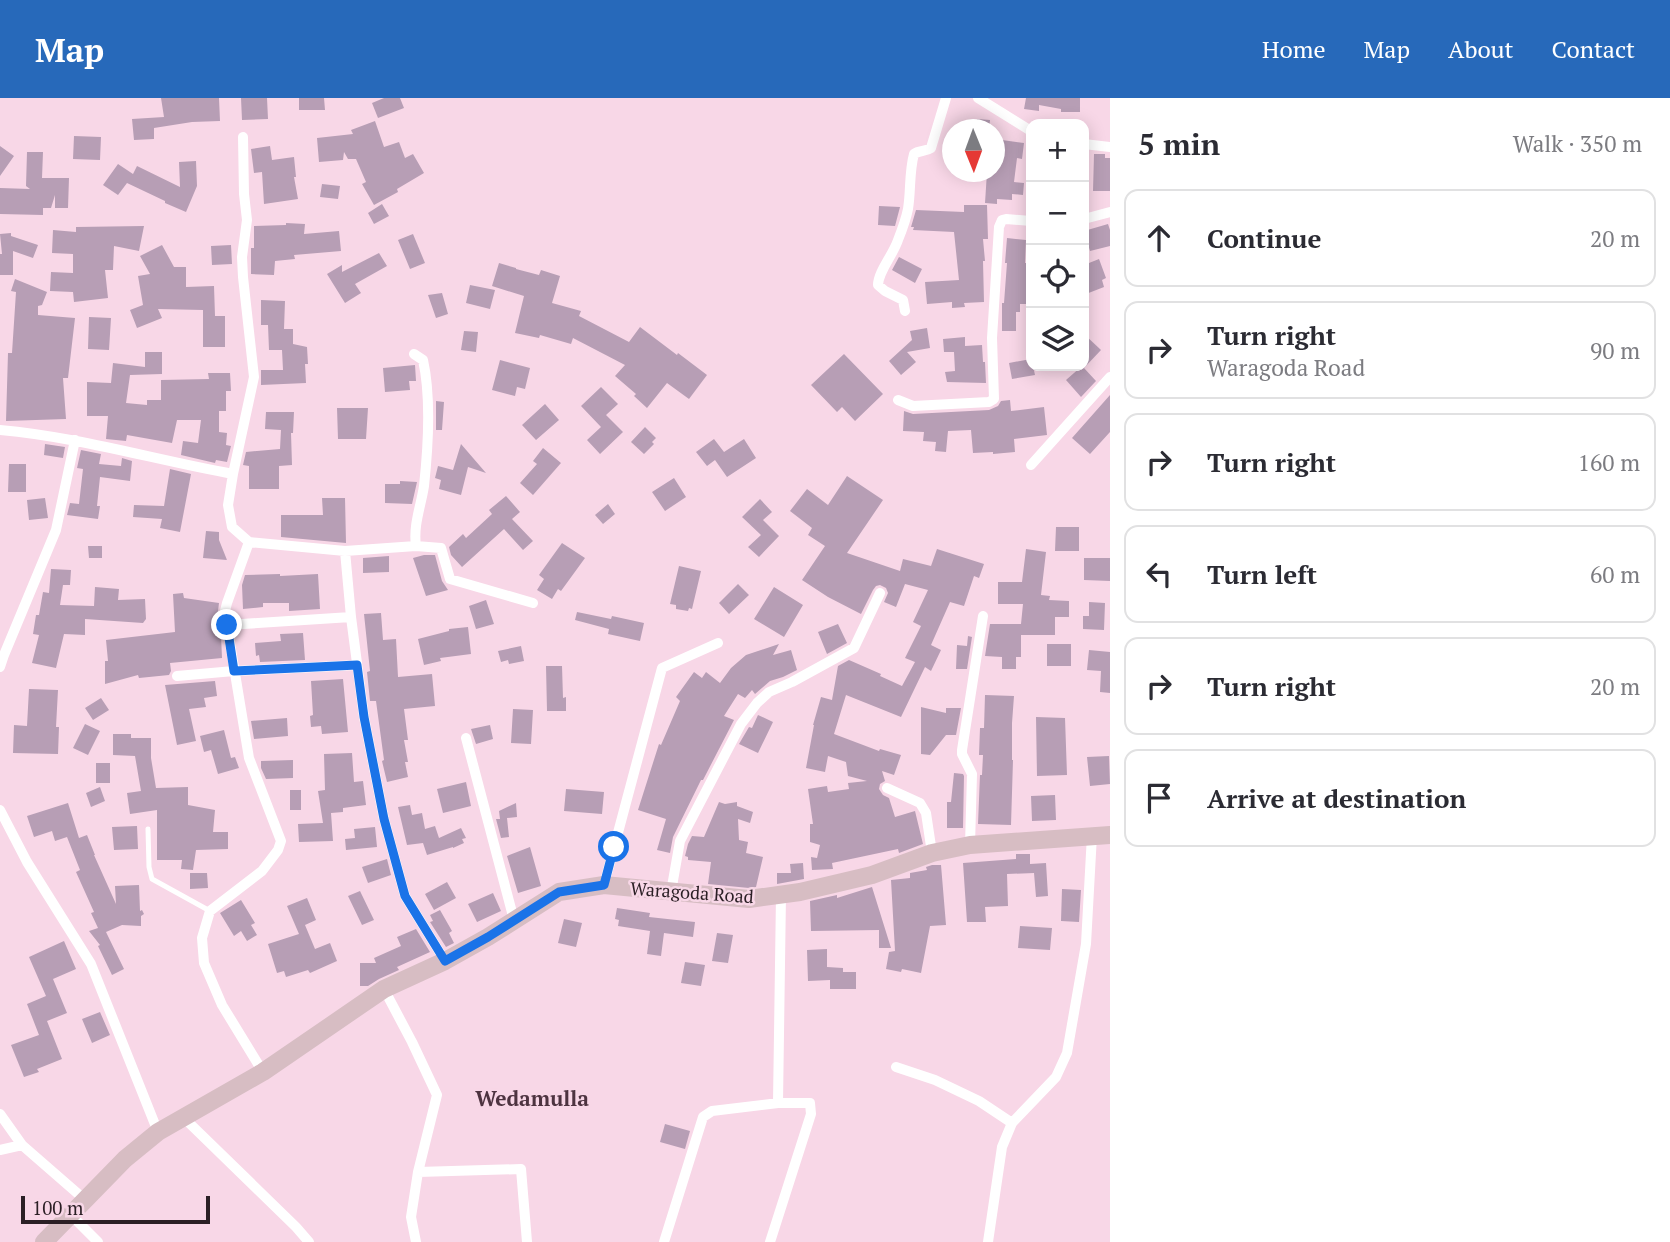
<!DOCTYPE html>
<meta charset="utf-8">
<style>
body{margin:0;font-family:"PT Serif",serif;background:#f2f2f3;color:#2b2b33}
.controls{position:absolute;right:21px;top:21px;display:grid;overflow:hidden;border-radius:14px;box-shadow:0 4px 18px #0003}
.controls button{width:63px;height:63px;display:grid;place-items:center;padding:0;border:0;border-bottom:2px solid #e1e1e2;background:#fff;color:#2b2b33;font:35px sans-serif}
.compass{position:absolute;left:942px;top:21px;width:63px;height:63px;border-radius:50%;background:#fff;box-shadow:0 4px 18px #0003;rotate:179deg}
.scale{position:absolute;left:21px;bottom:18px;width:189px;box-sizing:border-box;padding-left:7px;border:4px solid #2b1f25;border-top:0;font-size:19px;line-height:24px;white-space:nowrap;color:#2b1f25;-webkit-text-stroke:5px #f8d7e7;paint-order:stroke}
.stop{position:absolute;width:21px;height:21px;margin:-16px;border:5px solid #1a73e8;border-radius:50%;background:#fff}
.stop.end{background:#1a73e8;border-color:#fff;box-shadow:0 2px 7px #0008}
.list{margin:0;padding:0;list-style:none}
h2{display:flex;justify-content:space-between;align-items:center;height:91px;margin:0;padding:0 28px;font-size:30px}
h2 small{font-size:23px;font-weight:400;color:#7c7c81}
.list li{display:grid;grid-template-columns:46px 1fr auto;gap:21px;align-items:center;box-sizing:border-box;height:98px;margin:0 14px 14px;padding:0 14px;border:2px solid #e1e1e2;border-radius:14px}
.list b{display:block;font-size:26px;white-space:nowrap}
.list p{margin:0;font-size:23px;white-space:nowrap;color:#7c7c81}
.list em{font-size:23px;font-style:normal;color:#7c7c81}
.icon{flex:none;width:38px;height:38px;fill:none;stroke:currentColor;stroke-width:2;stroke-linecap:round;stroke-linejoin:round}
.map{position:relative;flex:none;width:1110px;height:1144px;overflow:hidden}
header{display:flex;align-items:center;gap:42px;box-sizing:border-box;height:98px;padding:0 35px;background:#2769ba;color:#fff}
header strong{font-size:33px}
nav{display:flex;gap:38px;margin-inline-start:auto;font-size:24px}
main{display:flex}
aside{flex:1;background:#fff}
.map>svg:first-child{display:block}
.building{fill:#b79eb5}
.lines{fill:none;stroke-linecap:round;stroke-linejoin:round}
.lane{stroke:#fff;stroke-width:5}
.street{stroke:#fff;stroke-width:10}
.primary{stroke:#d7bdc3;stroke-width:18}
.route{stroke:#1a73e8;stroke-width:9}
.labels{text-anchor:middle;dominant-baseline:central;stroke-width:5;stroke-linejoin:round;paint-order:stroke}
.street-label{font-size:18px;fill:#2b1f25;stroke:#f8d7e7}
.quarter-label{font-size:21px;font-weight:bold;fill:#4d3340;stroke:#f8d7e7}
</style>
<header>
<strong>Map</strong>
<nav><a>Home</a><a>Map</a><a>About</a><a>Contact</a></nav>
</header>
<main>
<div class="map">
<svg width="1110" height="1144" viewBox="0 0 1110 1144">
<rect width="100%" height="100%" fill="#f8d7e7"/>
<path class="building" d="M161 0H219L220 23 192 24 154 30V41L134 42 132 21 164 19Z
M241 0H267L268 21 242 22Z
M299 0H324L325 12H299Z
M384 0H400L404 10 378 20 372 5Z
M1026 0H1080V14H1061V11L1039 7V13L1024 11Z
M977 21 990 22 989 32H976Z
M375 23 384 49 399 44 405 60 413 56 424 75 397 91 398 94 374 107 362 86 366 84 356 61H348L344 54 343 62 319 64 317 40 353 36 351 32Z
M74 38 101 39 100 62 73 61Z
M995 41 1024 45 1022 61 1017 60 1014 84 1024 85 1023 97 1012 96V102L997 101V106L985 105 987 74H995Z
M0 48 14 58 0 78Z
M270 48 272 62 294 59 296 79H294L298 101 264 106 262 74 254 75 251 51Z
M27 54H43L42 80H69L68 110H55V97L51 110H43V117L0 116V90L30 91 26 88Z
M1094 56H1105V60H1110V93H1093Z
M196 63 197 88 186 114 165 105V103L127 85 118 97 103 87 118 66 133 76 137 68 180 89 179 64Z
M322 86 340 88 338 101 320 99Z
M382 106 389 118 374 126 368 115Z
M964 107H987L988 141H983L985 163H983L984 204 964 205 965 209 952 210V204L927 206 925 184 959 182 954 134 913 132 914 129H911L916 112 964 114Z
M879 108 900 109 895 128 878 127Z
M286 125 305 126 304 136 339 133 341 153 294 157 295 161 275 163 274 177 251 176V150H254V128L286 127Z
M1108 126 1110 132V148L1090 153 1084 133Z
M144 128 139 153 114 148 113 172H105L108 200 74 204 73 194 50 193 51 174 73 175V156L52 155 53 132 76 134V129Z
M11 135V138L38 147 33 160 13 153V177H0V156H2L0 136Z
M413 136 425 165 410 171 398 142Z
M1007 140 1026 142 1025 165H1031V206H1020V214H1016V233H1002V205H1004L1007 165H1005Z
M162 147 174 169H186V189L214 188 215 218H225V249H203V212L158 211 162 220 137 230 130 212 143 207 138 178 150 176 140 158Z
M231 147 232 166 212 167 211 148Z
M379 155 387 168 355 186 361 195 345 205 327 176 342 167V174Z
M899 159 922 171 915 185 892 172Z
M1099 161 1106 180 1102 182 1104 189 1086 196 1084 190V167Z
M499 165 516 170V171L539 177 541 172 560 178 552 205 581 213 579 218 629 244 640 229 677 257 678 255 707 277 689 301 667 285 647 310 634 298 636 296 615 278 625 267 573 240 571 246 540 237 539 240 515 235 524 198 492 188Z
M15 181 47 194 42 207 38 208V217L75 220 68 280H63L66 321 6 323 8 255H12L16 194 11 193Z
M470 187 495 192 490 211 466 205Z
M442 195 448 216 436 220 428 197Z
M261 202 285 203 284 231H293V246L307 249 308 266H305L306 285 261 287V272H283L282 252H269L268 227H261Z
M89 219 111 220 109 252 88 251Z
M927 230 930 250 907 254 916 264 901 277 889 263 912 242 910 233Z
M464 233 478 234 476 254 461 252Z
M1084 236 1101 252 1084 270 1096 283 1081 299 1066 282 1082 268 1084 269Z
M965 239V248L982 247 983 264H985L986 285 947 284 945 274 955 273 954 254H944L943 241Z
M145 254H162V276L130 277 126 305 147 307V302H161V282L209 281 208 275H230L231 293H226V313H219V334L227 335 226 347 231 348 227 364 216 362 215 365 181 357 183 343 198 345 201 322H177L172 345 127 337 126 343 106 341 108 318H87V284L111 285 113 265 145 269Z
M844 256 883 296 855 323 842 309 837 314 811 287Z
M1031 261V268H1033L1035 277 1012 281 1009 265Z
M500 262 530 270 525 291 517 289 515 298 492 292Z
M415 267 416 283H409L410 292 385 294 383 270Z
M601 289 618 306 606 317 623 334 600 356 587 342 601 329 581 308Z
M1110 297V334L1090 356 1072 340Z
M1010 302 1011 313 1044 309 1047 337 1014 341 1015 354 993 356V354L973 355 971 332 948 333 946 354 935 353 936 344 923 343 924 334 903 333 904 313 913 316 989 312 998 308 1001 303Z
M436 303 444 304 442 332H436Z
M545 306 559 322 536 342 522 327Z
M337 310H368L366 341H338Z
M266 314H294L293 335H291L292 367 279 368V391H249V368L243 367 246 354 280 351 281 332 265 331Z
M645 329 656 340 652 344 654 346 644 356 631 344Z
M714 341 724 354 744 341 756 360 727 379 715 362 707 368 696 354Z
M45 346 65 349 63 360 44 357Z
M461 346 486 375 468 369 461 397 439 391 441 382 435 380 438 368 453 372Z
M543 350 561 365 533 397 520 385 537 366 533 363Z
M81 352 101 356 99 366 121 368 122 360 132 363 130 383 100 379 97 408H100L98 421 67 417 70 405 79 406 83 371 77 370Z
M9 366H26V394H8Z
M170 371 191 376 180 434 160 430 162 421 133 419 134 407 164 408Z
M847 378 883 402 847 455 900 473 903 461 931 468 937 451 984 466 979 480 974 478 964 508 950 504 931 547 941 552 931 573 925 569 901 619 846 597 834 636 879 653 880 651 901 657 894 677 882 673 885 683 880 686 879 691 883 697 889 700 895 719 915 713 923 746 899 755 898 751 832 765 833 771 812 772 811 759 817 760 820 747 810 744V726H813L808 691 827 688 828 694 849 691 848 685 867 683 848 678 846 664 828 658 825 674 806 670 814 627H813L821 599 832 602 838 568 849 562 881 576 880 578 902 588 915 564 905 560 921 528 913 524 928 492 905 486 896 509 884 504 888 495 886 490 880 487 876 488 873 492 861 516 828 499 802 482 825 448 808 437 812 430 790 413 807 391 828 407Z
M674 380 686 399 665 413 652 394Z
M400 383 417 384 412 406 385 405V386H400Z
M506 398 520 414 512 421 533 443 523 452 504 431 462 469 451 457 449 449 463 436 466 440 492 416 489 412Z
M45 400 48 420 29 422 27 402Z
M322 400H345L346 445 281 439V417H323Z
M760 401 772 414 763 422 779 438 759 459 748 449 761 437 742 419Z
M608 406 615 416 603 426 595 417Z
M1056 429H1079V453H1055Z
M206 433 219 434V442L227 462 203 460Z
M562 445 585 460 561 493 558 491 552 501 537 492 544 481 539 477Z
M88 448H102V460H89Z
M1026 451 1046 454 1041 497 1050 498 1049 502 1069 503V519H1055V537H1021V559H1016V571H1002V559L985 558 990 526H1021L1023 506H998V484H1022Z
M424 457H435L442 483 448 492 426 498 413 460Z
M389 458V474L363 475V460Z
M1084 460H1110V483L1084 482Z
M679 468 701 473 692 511 689 510 688 513 676 511V507L670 506Z
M51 471 71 472 70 487H63L60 507 94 508 95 489 119 491 118 502 145 501 146 521 143 525 85 521V537L64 536 56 570 32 565 39 537 33 536 36 517H39L43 494 49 495Z
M280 476V478L318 476 320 511 289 513V505H263V509L243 511 242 487 245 477Z
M738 486 749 497 729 516 719 505Z
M774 489 803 507 784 539 754 521Z
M183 495 184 500 219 505 215 538 221 537 222 560 170 565 171 573 169 577 139 580 138 577 105 586V563H108L106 542 175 534 173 496Z
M486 502 494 526 476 531 469 508Z
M1089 504 1105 505 1104 532 1083 531V518H1089Z
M577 514 611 521 612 518 644 525 640 543 608 536 609 531 575 522Z
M381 515 383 542 396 541 398 579 432 576 435 608 404 611 408 642H404L408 664H405L408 679 387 684 382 663 384 662 376 603H370L367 574 370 573 364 516Z
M838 526 847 545 827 556 818 534Z
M468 529 471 556 440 560 441 563 424 567 418 541 449 533V531Z
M303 535 305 562 260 564 259 557 256 558 255 545 281 543 280 536Z
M968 538 972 539 967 571H956L957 547 967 548Z
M779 546 773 557 791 552 797 572 783 579 770 583 755 596 752 592 745 600 738 596 724 618 734 622 703 682H701L673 739 670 755 657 752 666 721 638 712 659 646 661 647 680 603 676 599 694 574 702 580 706 574 720 585 731 570 746 557Z
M1047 546H1071V568H1047Z
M521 548 524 563 509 566 508 562 501 564 498 553Z
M1089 552 1110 554V595L1100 594 1101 573 1087 572Z
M546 568H562L563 600 566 599V613H547Z
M343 581 348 634 322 636 321 628 311 629 310 618 313 617 311 583Z
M215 583 217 598 204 600 206 609 189 611 196 643 177 647 165 587Z
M29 591 58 592 56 629H59L58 656 13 655 14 627 27 628Z
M985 597 1014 598 1012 625V662H1013L1011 727 978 726 980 677H982L983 657H979L980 630H984Z
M101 600 109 612 93 622 85 610Z
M921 609 946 615V610H961L956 637H946L930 657 921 656Z
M513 611 533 612 531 646 511 645Z
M758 617 773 624 758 655 739 646 749 629 752 630Z
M1036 619 1065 620 1067 677 1037 678Z
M287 620 288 638 254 641 251 623Z
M85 626 100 633 88 657 73 650Z
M490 627 493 641 476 646 471 631Z
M224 632 231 660 235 659 239 670 218 676 211 652 204 654 200 638Z
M113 636H131V640H151V660L156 690 188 689V707L215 712 213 734H228V751L196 752 193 772 181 771 182 762H157V712L130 716 127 695 141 693 135 658 113 657Z
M352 655 354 684 363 683 366 707 343 710V714L331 715 333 743 299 744 298 726 323 725 318 693 325 692 324 656Z
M1109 658 1110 686 1090 688 1087 659Z
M293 662V680L266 681 261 670V663Z
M96 665H110V685H96Z
M954 675 963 676 964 678 963 730H947V704H951Z
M466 684 471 708 443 715 437 691Z
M100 689 105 703 91 709 86 695Z
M566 691 604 694 602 716 564 713Z
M290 692H301V712H290Z
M1055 697 1056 722 1032 723 1031 698Z
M719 704 725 706 737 704V708L753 714 750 725 738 721 739 742 748 744 746 755 763 759 756 789 749 790 708 786 711 764 688 762V759L685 758 688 746 692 738 704 739Z
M68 705 79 740 87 737 95 757H94L116 806 115 788 139 787 140 813 142 812 144 816 141 818V828L122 827 106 834 124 871 112 877 98 848 100 847 89 833 98 830 91 815 94 814 76 774 80 772 67 739 55 743 52 733 34 739 27 718Z
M516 705 517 719 507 720 509 739 501 740 496 721H500L499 713Z
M410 707 412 717 422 715 425 731 435 728 439 740 461 730 466 740 462 741 464 745 453 750V749L427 757 423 745 407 747 398 709Z
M137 728 138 751 114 752 112 729Z
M375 729 377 749 346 752 345 741 355 740 354 731Z
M530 749 541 788 518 795 507 758Z
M1016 756H1030V766L1046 765 1048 798 1036 799 1034 775 1007 776 1008 808 985 809 986 824H967L963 765 1016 761Z
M387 761 391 777 368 785 362 769Z
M803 765 804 781 777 786V775H791L790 766Z
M932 767H941L946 827 930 828 921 875 902 871 901 874 886 871 889 854 895 853 891 782 910 780V775L927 772 926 769Z
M190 775H207L208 790 190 791Z
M447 784 456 800 434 812 425 796Z
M872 789 891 850H879V832L811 833 810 803 837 797V800Z
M1062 791 1081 792 1079 824 1061 823Z
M360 793 374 822 362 827 348 798Z
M493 795 501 813 477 824 468 806Z
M307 800 316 822 305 827 315 851 330 845 337 863 310 875 308 872 286 879 284 873 277 875 268 846 299 836 287 808Z
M241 802 255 825 251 827 257 837 247 843 241 833 234 838 220 815Z
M617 810 650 815 649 819 695 824 693 839 664 835 661 858 647 856 650 833 618 828 619 822 615 821Z
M440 812 452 833 449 835 454 845 446 849 430 824 433 823 430 817Z
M564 821 582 825 576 849 558 845Z
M1020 828 1052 830 1050 852 1018 850Z
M416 831 430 854 397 869 399 872 379 881 368 888H360V865H376L374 860 401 848 397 839Z
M717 835 733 837 728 865 712 863Z
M64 843 76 871 53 881 67 915 47 923 62 961 37 971 39 974 24 979 11 947 39 937 27 906 46 898 29 859Z
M827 851V869L843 870V874H856V891H830V882L808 883 807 852Z
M685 864 705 867 701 888 681 885Z
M100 914 110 937 92 945 82 921Z
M665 1026 690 1033 685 1051 660 1044Z"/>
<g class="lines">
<path class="lane" d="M148 731 149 769 152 781 210 813"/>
<path class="street" d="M978 0 1031 33
M1084 46 1110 49
M1084 121 1110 114
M905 213 903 202 885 193 878 187C878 174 893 157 898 142 902 132 906 121 908 111 911 93 909 74 914 56 919 52 925 54 931 50L946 0
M414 256 423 262C431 298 428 351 424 388 421 408 413 427 416 448
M898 302 913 308 989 304 994 301 992 240 999 129 1002 122 1006 121 1031 123
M0 332C79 339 155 362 233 376L228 407 232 429 249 444 345 453 416 448 441 450 450 481 533 505
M1031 367 1110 279
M233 376 254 279 243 179 242 159 247 122 244 96 243 39
M249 444 227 505 225 513 227 527 249 660 281 743 278 752 262 773 210 813 202 840 204 865 222 907 263 974
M345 453 351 519 364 619 384 721 405 798 445 863
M227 527 351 519
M0 569 4 557 56 432 75 342
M177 578 234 573 357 567
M466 640 514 822
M887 690 920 705 926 715 932 755
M0 712 27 764 91 866 158 1034
M970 747 972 676 962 656V652L983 518
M604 787 662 570 718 545
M671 794 680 743 741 626 757 605 769 594 792 584 854 550 880 495
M384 891 412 944 437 997 418 1074 521 1071 527 1144
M896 969 935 982 979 1003 1012 1025
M0 1016 22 1047 84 1101
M183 1019 296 1129 309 1144
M0 1052 22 1047
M70 1116 98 1144
M416 1144 411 1119 418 1074
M664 1144 703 1019 712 1013 778 1005
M770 1144 811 1016 810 1005H778L781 797
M988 1144 1002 1049 1012 1025 1056 979 1067 955 1086 846 1092 737"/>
<path class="primary" d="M44 1144 125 1061 158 1034 263 974 384 891 445 863 488 839 559 794 604 787 749 801 800 794 872 777 932 755 970 747 1110 737"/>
</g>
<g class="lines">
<path class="route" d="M227 527 234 573 357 567 364 619 384 721 405 798 445 863 488 839 559 794 604 787 614 749"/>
</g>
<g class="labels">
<g class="street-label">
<text transform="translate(692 794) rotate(4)">Waragoda Road</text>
</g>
<g class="quarter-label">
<text x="532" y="1000">Wedamulla</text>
</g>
</g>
</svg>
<div class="controls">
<button>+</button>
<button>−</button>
<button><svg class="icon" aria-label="locate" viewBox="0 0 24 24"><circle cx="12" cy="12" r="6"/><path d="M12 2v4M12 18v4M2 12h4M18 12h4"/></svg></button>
<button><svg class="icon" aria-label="layers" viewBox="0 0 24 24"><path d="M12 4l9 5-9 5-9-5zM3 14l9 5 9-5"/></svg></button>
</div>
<svg class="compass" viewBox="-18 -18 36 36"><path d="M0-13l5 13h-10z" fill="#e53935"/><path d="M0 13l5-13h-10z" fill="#7c7c81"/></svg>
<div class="scale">100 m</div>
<div class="stop" style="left:614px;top:749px"></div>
<div class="stop end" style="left:227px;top:527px"></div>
</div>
<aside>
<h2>5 min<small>Walk · 350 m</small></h2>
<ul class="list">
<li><svg class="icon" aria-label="ahead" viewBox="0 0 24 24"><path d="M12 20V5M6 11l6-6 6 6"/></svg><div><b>Continue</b></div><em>20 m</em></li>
<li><svg class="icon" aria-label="right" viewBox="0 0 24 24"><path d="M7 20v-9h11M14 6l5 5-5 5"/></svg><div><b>Turn right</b><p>Waragoda Road</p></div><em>90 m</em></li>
<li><svg class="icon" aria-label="right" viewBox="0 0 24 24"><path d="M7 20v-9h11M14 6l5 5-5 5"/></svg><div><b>Turn right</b></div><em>160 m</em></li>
<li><svg class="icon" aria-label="left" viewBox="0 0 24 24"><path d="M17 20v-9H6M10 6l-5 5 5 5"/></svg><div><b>Turn left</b></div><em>60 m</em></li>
<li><svg class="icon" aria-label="right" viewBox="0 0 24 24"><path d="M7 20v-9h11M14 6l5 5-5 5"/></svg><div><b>Turn right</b></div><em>20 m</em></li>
<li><svg class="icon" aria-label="arrive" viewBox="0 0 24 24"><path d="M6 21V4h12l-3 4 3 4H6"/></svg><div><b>Arrive at destination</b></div></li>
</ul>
</aside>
</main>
